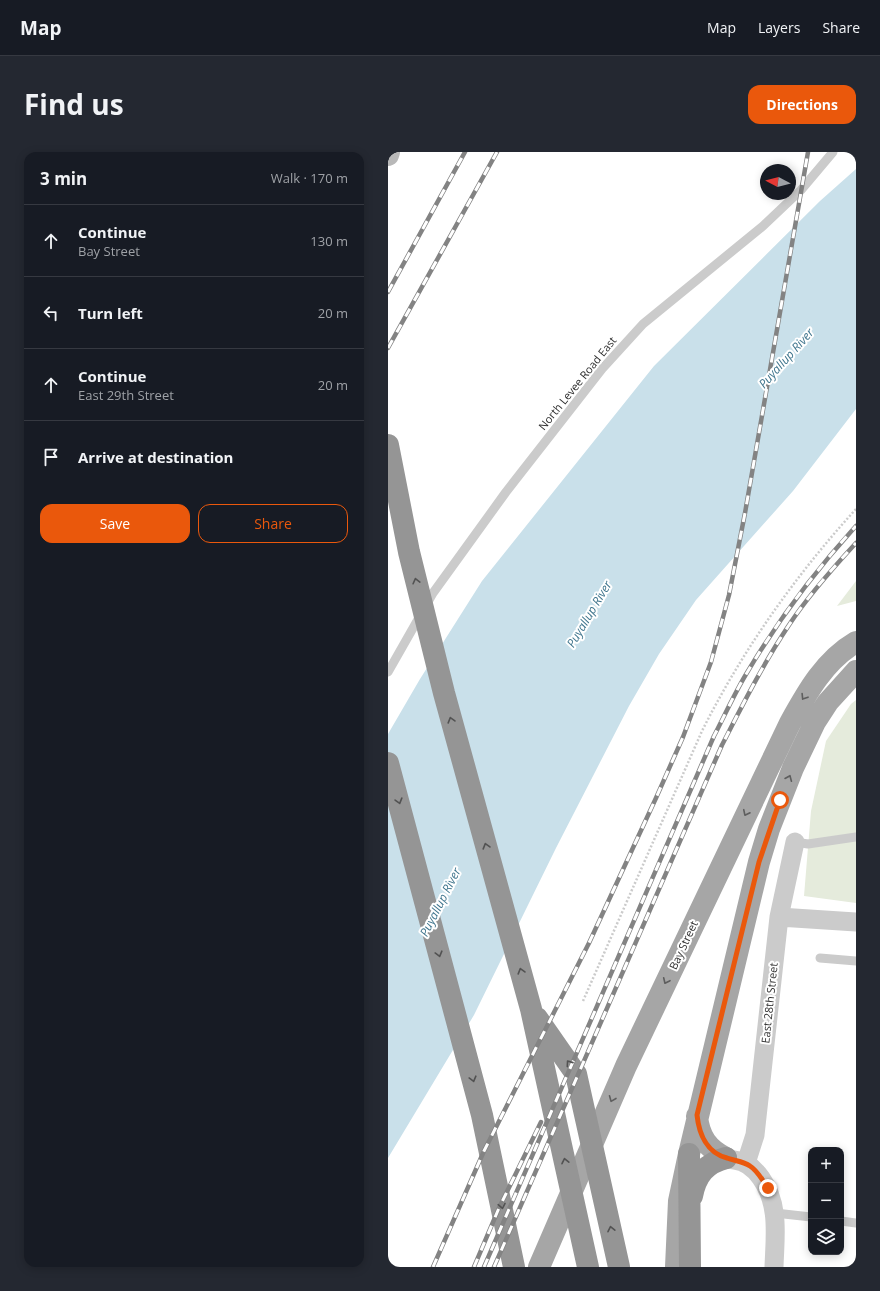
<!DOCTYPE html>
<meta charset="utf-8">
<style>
body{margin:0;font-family:"Open Sans",sans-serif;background:#242831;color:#f1f3f6}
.controls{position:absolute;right:12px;bottom:12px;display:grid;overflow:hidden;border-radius:8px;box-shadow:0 2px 10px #0003}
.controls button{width:36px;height:36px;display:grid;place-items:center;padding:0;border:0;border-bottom:1px solid #363941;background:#171b24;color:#f1f3f6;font:20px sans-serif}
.compass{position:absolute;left:372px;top:12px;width:36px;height:36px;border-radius:50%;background:#171b24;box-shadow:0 2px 10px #0003;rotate:277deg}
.stop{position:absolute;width:12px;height:12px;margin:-9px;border:3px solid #ea580c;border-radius:50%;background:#fff}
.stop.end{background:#ea580c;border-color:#fff;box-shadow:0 1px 4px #0008}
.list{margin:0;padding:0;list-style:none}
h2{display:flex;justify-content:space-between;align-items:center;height:52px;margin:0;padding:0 16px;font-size:17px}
h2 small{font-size:13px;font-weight:400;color:#9ea1a6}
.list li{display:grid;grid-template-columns:26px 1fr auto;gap:12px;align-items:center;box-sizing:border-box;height:72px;padding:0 16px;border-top:1px solid #363941}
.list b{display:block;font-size:15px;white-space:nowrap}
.list p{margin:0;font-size:13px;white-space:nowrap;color:#9ea1a6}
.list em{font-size:13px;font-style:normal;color:#9ea1a6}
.actions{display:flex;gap:8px;padding:12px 16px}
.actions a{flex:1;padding:9px 0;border:1px solid #ea580c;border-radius:12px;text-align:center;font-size:14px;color:#ea580c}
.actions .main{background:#ea580c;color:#fff}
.icon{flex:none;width:22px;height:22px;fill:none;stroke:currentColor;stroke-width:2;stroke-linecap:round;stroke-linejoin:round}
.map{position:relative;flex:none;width:468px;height:1115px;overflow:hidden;border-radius:12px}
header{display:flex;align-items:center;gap:24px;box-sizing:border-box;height:56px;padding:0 20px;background:#171b24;border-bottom:1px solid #363941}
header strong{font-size:19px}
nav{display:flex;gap:22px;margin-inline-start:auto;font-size:14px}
.intro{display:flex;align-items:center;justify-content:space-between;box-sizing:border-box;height:96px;padding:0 24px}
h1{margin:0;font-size:28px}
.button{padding:10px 18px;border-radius:12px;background:#ea580c;color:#fff;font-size:14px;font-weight:700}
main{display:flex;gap:24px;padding:0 24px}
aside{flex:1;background:#171b24;border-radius:12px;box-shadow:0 2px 10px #0003}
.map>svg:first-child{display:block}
.green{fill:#e5ebdc}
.water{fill:#c9e0ea}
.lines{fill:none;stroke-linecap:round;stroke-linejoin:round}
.path{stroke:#cbcbcb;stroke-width:2.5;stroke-dasharray:2 2;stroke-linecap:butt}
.lane{stroke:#cbcbcb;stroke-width:9}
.street{stroke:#cbcbcb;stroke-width:19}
.secondary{stroke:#b8b8b8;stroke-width:22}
.primary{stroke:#a6a6a6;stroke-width:22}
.highway{stroke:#959595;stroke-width:22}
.rail-casing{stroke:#838383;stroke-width:4.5}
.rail{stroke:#fff;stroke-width:3;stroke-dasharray:9;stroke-linecap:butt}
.oneway{stroke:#525252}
.oneway2{stroke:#5e5e5e}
.route{stroke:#ea580c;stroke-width:5}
.labels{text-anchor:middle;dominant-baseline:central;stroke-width:4;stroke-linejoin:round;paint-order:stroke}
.street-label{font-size:11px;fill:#2e2e2e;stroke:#fff}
.water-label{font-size:12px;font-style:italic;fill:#3f758d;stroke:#fff}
</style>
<header>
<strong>Map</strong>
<nav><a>Map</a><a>Layers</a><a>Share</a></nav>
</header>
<div class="intro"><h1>Find us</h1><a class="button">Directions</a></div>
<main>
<aside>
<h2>3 min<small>Walk · 170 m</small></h2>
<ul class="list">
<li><svg class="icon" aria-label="ahead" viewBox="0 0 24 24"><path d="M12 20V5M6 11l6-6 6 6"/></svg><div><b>Continue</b><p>Bay Street</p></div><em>130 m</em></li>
<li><svg class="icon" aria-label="left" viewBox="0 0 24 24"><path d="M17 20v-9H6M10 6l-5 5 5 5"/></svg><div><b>Turn left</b></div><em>20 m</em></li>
<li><svg class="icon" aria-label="ahead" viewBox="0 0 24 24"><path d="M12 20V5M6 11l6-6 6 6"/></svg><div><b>Continue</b><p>East 29th Street</p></div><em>20 m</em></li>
<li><svg class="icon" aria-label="arrive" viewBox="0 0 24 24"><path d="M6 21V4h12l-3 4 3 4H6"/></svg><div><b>Arrive at destination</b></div></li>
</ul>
<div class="actions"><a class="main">Save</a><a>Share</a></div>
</aside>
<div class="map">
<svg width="468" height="1115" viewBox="0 0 468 1115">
<rect width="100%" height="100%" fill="#fff"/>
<path class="green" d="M468 429V449L449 454Z
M468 548V751L416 744 423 659 438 589 463 552Z"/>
<path class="water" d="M468 17V257L405 339 308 448 271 502 241 554 168 696 86 863 0 1006V582L32 527 94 429 266 214 432 49Z"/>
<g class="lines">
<path class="path" d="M195 849 314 579C354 499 407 424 468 357"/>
<path class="lane" d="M0 520 45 441 118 340 214 217 255 172 375 74 413 38 445 0
M407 690 420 692 468 685
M432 806 468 809
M387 1061 423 1065
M453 1069 468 1071"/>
<path class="street" d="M391 765 468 770
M346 1008C358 1009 366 1016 373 1026 392 1053 387 1084 386 1115
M358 1011 367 983 391 765 407 690"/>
<path class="secondary" d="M0 3 1 0"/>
<path class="primary" d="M309 964C311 985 320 997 338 1006
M151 1115 238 914 402 571C419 540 437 508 468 490
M288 1115 291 1049 301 1002 371 710 381 677 405 616 427 570 440 550 468 519"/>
<path class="highway" d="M0 293 21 400 56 541 143 857 200 1115
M0 611 94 963 126 1115
M149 866 188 922 231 1115
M301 1002 302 1115
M304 1044C308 1023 318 1011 338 1006"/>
<g class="rail-casing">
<path id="rail" d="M0 140 77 0
M0 196 109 0
M45 1115 96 999 201 791 268 646 295 585 323 510 341 443 357 361 420 0
M86 1115 111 1056 153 970
M96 1115 326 584C337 563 347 540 360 519 391 467 427 419 468 374
M106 1115 334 593C355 552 375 512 401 473 420 444 444 417 468 391"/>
</g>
<use href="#rail" class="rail"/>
</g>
<defs><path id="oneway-chevron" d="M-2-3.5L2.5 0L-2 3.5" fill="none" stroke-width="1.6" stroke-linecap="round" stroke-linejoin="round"/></defs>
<g class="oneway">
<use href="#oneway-chevron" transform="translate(28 429) rotate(-104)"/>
<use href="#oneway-chevron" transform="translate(63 568) rotate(-106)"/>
<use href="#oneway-chevron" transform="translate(11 649) rotate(74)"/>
<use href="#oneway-chevron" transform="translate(98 694) rotate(-106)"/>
<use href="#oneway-chevron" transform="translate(51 802) rotate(75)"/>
<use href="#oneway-chevron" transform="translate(133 819) rotate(-106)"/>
<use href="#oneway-chevron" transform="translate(181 911) rotate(-125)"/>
<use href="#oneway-chevron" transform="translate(85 927) rotate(75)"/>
<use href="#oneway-chevron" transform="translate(177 1009) rotate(-102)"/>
<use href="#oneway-chevron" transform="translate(114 1054) rotate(79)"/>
<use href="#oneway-chevron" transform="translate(223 1077) rotate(-102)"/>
</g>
<g class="oneway2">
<use href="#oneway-chevron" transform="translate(416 545) rotate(122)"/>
<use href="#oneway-chevron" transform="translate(401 626) rotate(-67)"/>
<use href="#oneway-chevron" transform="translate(358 661) rotate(116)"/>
<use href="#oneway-chevron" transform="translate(278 829) rotate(115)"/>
<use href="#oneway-chevron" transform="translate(224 947) rotate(112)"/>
</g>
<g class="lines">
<path class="route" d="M380 1036C374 1028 370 1019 362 1014 355 1009 347 1009 339 1006 319 1001 311 982 309 963L371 710 392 648"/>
</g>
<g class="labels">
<g class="street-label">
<text transform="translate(189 231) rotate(-51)">North Levee Road East</text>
<text transform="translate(295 793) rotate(-65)">Bay Street</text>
<text transform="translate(381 851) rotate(-84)">East 28th Street</text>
</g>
<g class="water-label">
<text transform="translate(398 206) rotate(-48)">Puyallup River</text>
<text transform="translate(201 462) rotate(-59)">Puyallup River</text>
<text transform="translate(52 750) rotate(-63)">Puyallup River</text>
</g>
</g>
</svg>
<div class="controls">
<button>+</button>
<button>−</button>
<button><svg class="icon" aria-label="layers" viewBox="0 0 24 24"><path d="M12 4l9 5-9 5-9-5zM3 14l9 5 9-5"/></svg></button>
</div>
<svg class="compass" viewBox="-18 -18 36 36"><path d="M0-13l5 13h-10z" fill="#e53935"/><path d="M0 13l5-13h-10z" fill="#9ea1a6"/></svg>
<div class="stop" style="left:392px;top:648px"></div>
<div class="stop end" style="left:380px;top:1036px"></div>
</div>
</main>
